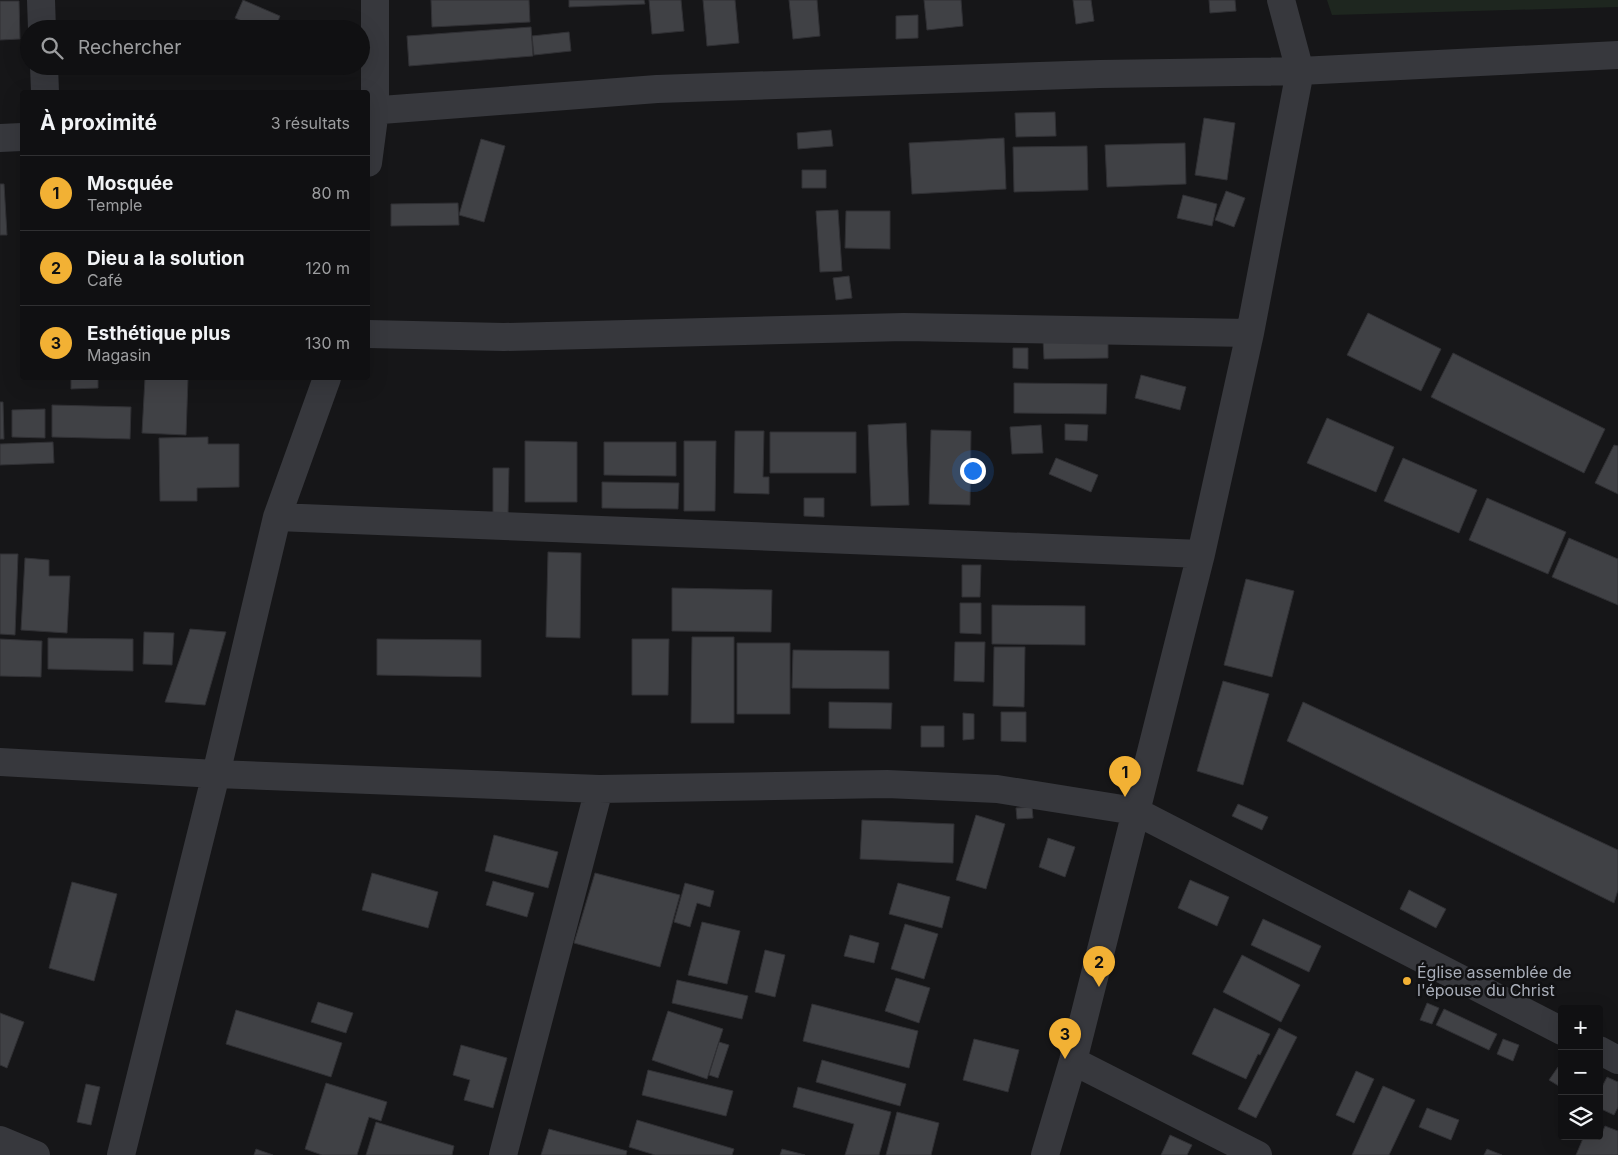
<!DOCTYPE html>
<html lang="fr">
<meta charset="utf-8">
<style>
body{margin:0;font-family:Inter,sans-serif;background:#1e1e20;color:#f1f3f6}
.controls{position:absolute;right:15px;bottom:15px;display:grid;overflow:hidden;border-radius:5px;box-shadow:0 5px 20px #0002}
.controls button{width:45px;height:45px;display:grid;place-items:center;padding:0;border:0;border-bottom:1px solid #303032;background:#101012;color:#f1f3f6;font:25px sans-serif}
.you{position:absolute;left:972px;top:470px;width:18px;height:18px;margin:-12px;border:4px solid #fff;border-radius:50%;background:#1a73e8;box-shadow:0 0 0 8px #1a73e833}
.badge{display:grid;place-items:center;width:32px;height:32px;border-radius:50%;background:#f2b134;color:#111;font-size:16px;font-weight:700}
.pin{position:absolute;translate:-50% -41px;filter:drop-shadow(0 1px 2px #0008)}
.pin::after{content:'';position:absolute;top:26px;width:18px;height:15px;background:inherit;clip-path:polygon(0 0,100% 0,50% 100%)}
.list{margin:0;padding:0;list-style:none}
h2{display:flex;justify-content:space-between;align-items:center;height:65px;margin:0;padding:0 20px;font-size:21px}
h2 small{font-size:16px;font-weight:400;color:#9c9d9f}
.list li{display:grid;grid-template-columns:32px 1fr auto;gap:15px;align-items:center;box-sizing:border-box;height:75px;padding:0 20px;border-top:1px solid #303032}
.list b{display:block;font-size:19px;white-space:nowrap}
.list p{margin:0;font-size:16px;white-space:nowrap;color:#9c9d9f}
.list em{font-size:16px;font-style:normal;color:#9c9d9f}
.icon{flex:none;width:28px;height:28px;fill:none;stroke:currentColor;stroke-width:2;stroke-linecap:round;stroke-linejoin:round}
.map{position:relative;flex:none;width:1618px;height:1155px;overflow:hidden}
.search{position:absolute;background:#101012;box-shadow:0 5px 20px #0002;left:20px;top:20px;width:350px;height:55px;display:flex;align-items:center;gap:12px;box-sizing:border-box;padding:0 18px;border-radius:28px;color:#9c9d9f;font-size:19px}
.panel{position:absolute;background:#101012;box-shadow:0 5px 20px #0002;left:20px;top:90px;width:350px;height:290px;border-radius:5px}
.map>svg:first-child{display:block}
.green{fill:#1e261f}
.building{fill:#404145;stroke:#303034}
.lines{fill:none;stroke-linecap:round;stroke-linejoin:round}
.minor{stroke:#37383d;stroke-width:28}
.poi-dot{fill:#f2b134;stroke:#111113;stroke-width:2}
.labels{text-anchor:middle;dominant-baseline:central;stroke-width:5;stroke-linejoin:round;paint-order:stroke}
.poi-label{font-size:16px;fill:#a8adb8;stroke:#111113;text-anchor:start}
</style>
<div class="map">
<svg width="1618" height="1155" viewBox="0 0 1618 1155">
<rect width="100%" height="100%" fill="#161618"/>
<path class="green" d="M1327 0H1618V7L1332 15Z"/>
<path class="building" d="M243 0 280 16 275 29H260L235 18Z
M431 0H529L530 22 432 27Z
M569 0H644L645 4 569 7Z
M649 0H681L684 31 652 34Z
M703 0H735L739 43 707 46Z
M789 0H817L820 36 793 39Z
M924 0H961L963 26 927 30Z
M1073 0H1091L1094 21 1076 24Z
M1209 0H1235L1236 11 1210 13Z
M0 1H19L20 39 0 40Z
M918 15V38L896 39V16Z
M531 27 533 56 409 66 407 36Z
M569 32 571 51 534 55 532 36Z
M217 66H271L272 69 217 72Z
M1055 112 1056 136 1016 137 1015 113Z
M1204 118 1235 123 1227 180 1195 175Z
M831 130 833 146 798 149 797 133Z
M1004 138 1006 189 912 194 909 143Z
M481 139 505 146 484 222 459 215Z
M1185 143 1186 184 1107 187 1105 145Z
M1087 146 1088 190 1014 192 1013 147Z
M802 170H826V188H802Z
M0 184H4L7 235H0Z
M1226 191 1245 198 1234 227 1215 220Z
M1183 195 1217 204 1212 226 1177 218Z
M458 203 459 225 391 226V204Z
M838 210 842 271 820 272 816 211Z
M846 211H890V249L845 248Z
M849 276 852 298 836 300 833 278Z
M1368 313 1441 349 1421 391 1347 355Z
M1108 338V358L1044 359 1043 339Z
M1013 348H1028V369L1013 368Z
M1453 353 1605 429 1584 473 1431 397Z
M1141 375 1186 387 1180 410 1135 398Z
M71 378H98V388L71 389Z
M145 378H188L186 435 142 433Z
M1014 383 1107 384 1106 414 1014 413Z
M0 402H3L4 439H0Z
M52 405 131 407 130 439 52 437Z
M45 409V438L12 437V410Z
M1327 418 1394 447 1376 492 1307 463Z
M906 423 909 505 871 506 868 425Z
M1065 424 1088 425 1087 441 1065 440Z
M1041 425 1043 453 1012 454 1010 427Z
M931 430 971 431 970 505 929 504Z
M735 431H764L763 477H769V494L734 493Z
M770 432H856V473H770Z
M208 437V444H239V487L197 488V501H160L159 438Z
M525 441 577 442V502H525Z
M684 441H716L715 511H684Z
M53 442 54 463 0 465V444Z
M604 442H676V476L604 475Z
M1614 445 1618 446V494L1595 483Z
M1056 458 1098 475 1091 492 1049 474Z
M1403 458 1477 490 1459 533 1384 501Z
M493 468H509L508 515 493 514Z
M602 482 679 483 678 509 602 508Z
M804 498H824V517L804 516Z
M1487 498 1566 532 1548 574 1469 540Z
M1569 538 1618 559V605L1552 577Z
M548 552 581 553 580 638 546 637Z
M0 554H18L15 635 0 634Z
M25 558 49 560V576H70L67 633 21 630Z
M962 565H981L980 597H962Z
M1246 579 1294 591 1272 677 1224 665Z
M672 588 772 590 771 632 672 631Z
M960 603H981V634L960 633Z
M992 605 1085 606V645L992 644Z
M190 629 226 632 205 705 165 702Z
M144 632 174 633 172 665 143 664Z
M692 637H734V723H691Z
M48 638 133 639V671L48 669Z
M0 639 42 641 41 677 0 676Z
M377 639 481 640V677L377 675Z
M632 639H669L668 695H632Z
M955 642H985L984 682 954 681Z
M737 643H790V714H737Z
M994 647H1025L1024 707 993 706Z
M793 650 889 651V689L792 688Z
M1223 681 1269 694 1243 785 1197 771Z
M829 702 892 703 891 729 829 728Z
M1303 702 1618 850V890L1614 903 1287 741Z
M1001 712H1026V742L1001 741Z
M963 713 974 714V739L963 740Z
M921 726H944V747H921Z
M1238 804 1268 817 1262 830 1232 816Z
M1032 807 1033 818 1017 819 1016 808Z
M976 815 1005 824 986 889 956 880Z
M862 820 954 824 953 863 860 859Z
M494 835 558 852 548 888 485 871Z
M1048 838 1075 847 1065 877 1039 867Z
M372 873 438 892 428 928 362 910Z
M595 873 680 895 660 967 574 943Z
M1190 880 1229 897 1217 926 1178 908Z
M493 881 534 893 527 917 486 905Z
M72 882 117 894 94 981 49 968Z
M685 883 714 891 710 907 697 903 690 927 674 922Z
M898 883 950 897 942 928 889 914Z
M1409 890 1446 909 1436 928 1400 909Z
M1263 919 1321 946 1309 972 1251 945Z
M702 922 740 931 727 984 688 975Z
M905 924 938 934 924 979 891 969Z
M850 935 879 943 874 963 844 956Z
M765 950 785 955 775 997 755 992Z
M1242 955 1300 985 1281 1022 1223 992Z
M896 978 930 988 919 1023 885 1011Z
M677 980 748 996 742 1019 672 1003Z
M318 1002 353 1013 346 1033 311 1022Z
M1427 1003 1439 1008 1432 1024 1420 1020Z
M812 1004 918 1031 909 1068 803 1041Z
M1214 1008 1270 1034 1260 1055 1258 1054 1246 1079 1192 1054Z
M1444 1009 1497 1034 1489 1050 1436 1025Z
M236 1010 342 1043 331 1077 226 1044Z
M668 1011 723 1029 707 1079 652 1060Z
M0 1013 24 1022 7 1068 0 1065Z
M1279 1028 1297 1037 1256 1118 1238 1109Z
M974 1039 1019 1050 1008 1092 963 1080Z
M1503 1039 1519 1045 1513 1061 1497 1054Z
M719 1042 729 1045 718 1078 709 1075Z
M461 1045 507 1058 493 1108 464 1100 470 1080 453 1075Z
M822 1060 906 1084 900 1106 816 1082Z
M1558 1067 1562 1069V1088L1549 1080Z
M648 1070 733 1091 726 1116 642 1095Z
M1356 1071 1374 1079 1354 1123 1336 1115Z
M1607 1077 1618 1082V1107L1614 1115 1599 1108V1093Z
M326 1083 387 1102 381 1121 369 1117 357 1155H322L305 1149Z
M86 1084 100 1087 91 1125 77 1122Z
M1383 1086 1415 1100 1389 1155H1352Z
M798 1087 891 1112 879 1155H845L854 1124 793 1107Z
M1427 1108 1459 1120 1451 1140 1419 1127Z
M897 1112 939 1123 931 1155H886Z
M637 1120 734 1149 732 1155H655L629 1147Z
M376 1122 454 1146 452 1155H366Z
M1605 1126 1618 1131V1155H1576L1584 1136H1599V1132L1602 1133Z
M549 1129 627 1151 626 1155H541Z
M1170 1135 1192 1145 1187 1155H1161Z
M256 1149 273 1155H254Z
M782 1149 805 1155H780Z
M1487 1149 1502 1155H1484Z"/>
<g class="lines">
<path class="minor" d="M41 0 42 29
M44 66 45 92
M368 111 657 89 1100 74 1300 71 1618 55
M0 138 22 137
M368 163 375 110V0
M368 334 504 337 904 327 1250 333
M277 517 1201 554
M0 762 216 774 599 789 887 784 997 789 1135 811 1562 1031
M1599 1050 1618 1060
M1073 1061 1258 1155
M0 1140 36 1155
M121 1155 216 774 277 517 327 378
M503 1155 599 789
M1045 1155 1073 1061 1201 554 1250 333 1300 71 1281 0"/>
</g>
<circle class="poi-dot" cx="1407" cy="981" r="5"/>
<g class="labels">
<g class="poi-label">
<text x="1417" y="972">Église assemblée de<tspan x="1417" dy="18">l'épouse du Christ</tspan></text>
</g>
</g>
</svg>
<div class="controls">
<button>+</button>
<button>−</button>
<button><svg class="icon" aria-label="layers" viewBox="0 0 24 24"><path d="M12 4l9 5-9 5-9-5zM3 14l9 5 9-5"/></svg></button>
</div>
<div class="you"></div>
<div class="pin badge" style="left:1125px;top:797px">1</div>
<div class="pin badge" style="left:1099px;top:987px">2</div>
<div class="pin badge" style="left:1065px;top:1059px">3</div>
<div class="search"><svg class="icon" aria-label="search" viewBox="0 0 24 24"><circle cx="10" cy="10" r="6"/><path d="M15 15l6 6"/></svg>Rechercher</div>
<section class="panel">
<h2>À proximité<small>3 résultats</small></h2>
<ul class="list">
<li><span class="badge">1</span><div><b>Mosquée</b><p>Temple</p></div><em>80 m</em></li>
<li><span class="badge">2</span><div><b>Dieu a la solution</b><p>Café</p></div><em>120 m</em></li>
<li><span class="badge">3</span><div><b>Esthétique plus</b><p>Magasin</p></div><em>130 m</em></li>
</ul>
</section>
</div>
